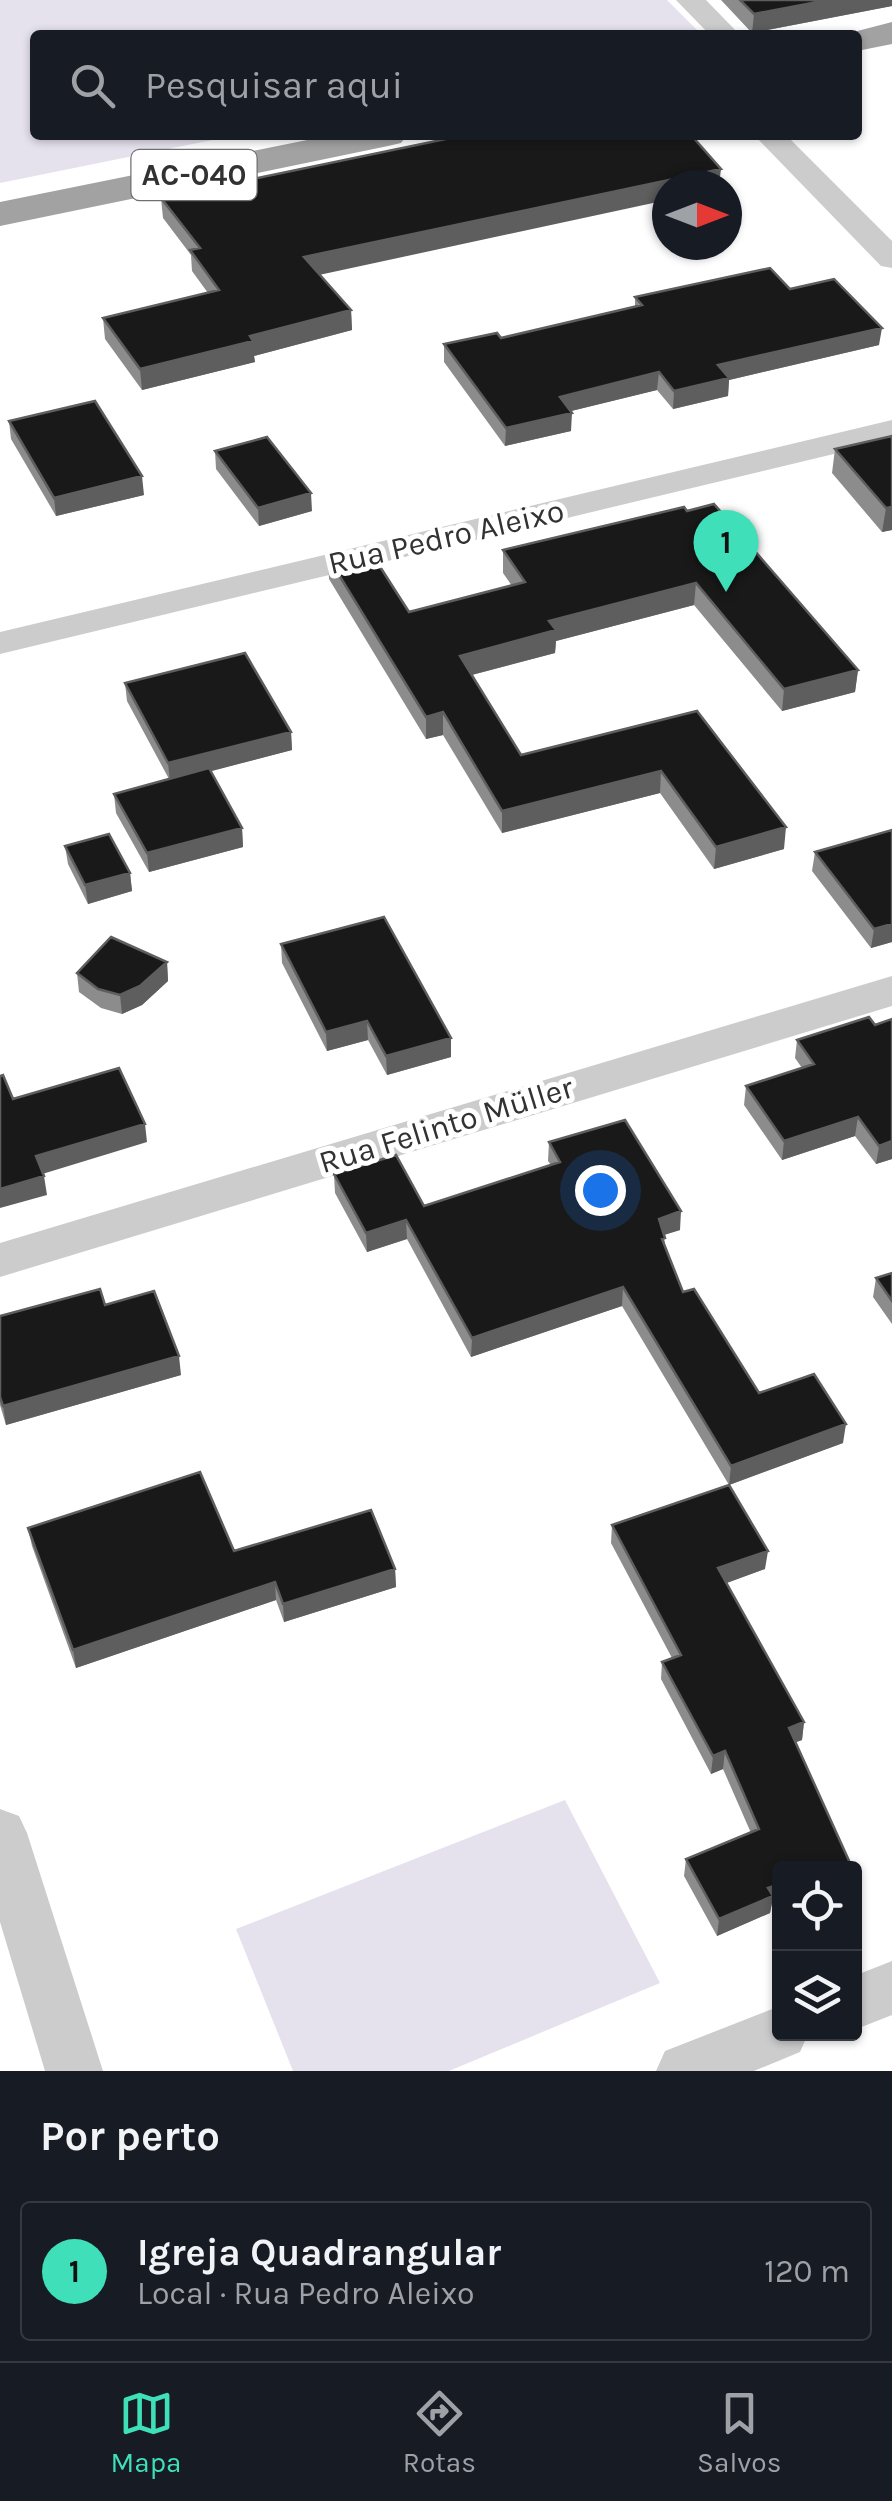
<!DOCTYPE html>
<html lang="pt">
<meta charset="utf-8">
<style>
body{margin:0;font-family:Karla,sans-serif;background:#242831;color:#f1f3f6}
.controls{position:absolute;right:30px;bottom:30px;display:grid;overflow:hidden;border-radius:10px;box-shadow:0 2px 8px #0004}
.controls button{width:90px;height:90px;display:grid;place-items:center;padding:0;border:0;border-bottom:2px solid #363941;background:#171b24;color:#f1f3f6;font:50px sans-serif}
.compass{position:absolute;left:652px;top:170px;width:90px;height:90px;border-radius:50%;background:#171b24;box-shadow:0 2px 8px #0004;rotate:90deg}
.you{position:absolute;left:600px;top:1190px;width:35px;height:35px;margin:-25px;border:8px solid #fff;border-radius:50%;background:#1a73e8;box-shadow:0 0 0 15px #1a73e833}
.badge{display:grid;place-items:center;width:65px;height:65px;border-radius:50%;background:#3edfb9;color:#111;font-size:32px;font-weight:700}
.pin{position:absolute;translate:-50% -82px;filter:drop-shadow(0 2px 5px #0008)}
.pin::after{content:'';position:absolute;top:52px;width:35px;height:30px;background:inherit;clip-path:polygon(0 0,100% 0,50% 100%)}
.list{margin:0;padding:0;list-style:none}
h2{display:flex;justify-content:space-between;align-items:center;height:130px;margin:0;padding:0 40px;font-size:42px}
h2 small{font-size:32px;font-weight:400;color:#9ea1a6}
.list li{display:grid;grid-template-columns:65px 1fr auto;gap:30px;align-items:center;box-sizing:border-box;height:140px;margin:0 20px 20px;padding:0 20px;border:2px solid #363941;border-radius:10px}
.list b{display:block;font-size:38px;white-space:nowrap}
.list p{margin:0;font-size:32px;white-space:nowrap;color:#9ea1a6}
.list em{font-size:32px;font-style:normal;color:#9ea1a6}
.icon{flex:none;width:55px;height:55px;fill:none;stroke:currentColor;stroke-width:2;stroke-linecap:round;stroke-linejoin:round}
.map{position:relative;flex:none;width:892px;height:2071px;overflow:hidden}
.search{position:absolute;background:#171b24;box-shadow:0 2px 8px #0004;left:30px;right:30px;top:30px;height:110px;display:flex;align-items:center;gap:25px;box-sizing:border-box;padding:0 35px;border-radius:10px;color:#9ea1a6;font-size:38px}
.sheet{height:290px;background:#171b24}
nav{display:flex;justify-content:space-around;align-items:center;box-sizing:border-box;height:140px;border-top:2px solid #363941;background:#171b24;font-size:28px;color:#9ea1a6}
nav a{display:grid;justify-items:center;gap:5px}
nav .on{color:#3edfb9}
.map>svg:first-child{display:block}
.green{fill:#e5e2ee}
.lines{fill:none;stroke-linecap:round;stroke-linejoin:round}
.minor{fill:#ccc;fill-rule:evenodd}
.trunk{fill:#a2a2a2;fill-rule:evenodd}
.wall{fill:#8c8c8c}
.shaded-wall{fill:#5e5e5e}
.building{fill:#191919;stroke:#5e5e5e;stroke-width:2.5}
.labels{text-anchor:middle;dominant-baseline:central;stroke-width:10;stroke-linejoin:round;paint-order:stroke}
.shield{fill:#fff;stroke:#707070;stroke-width:2.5}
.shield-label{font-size:30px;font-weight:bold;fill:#323232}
.street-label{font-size:32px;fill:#323232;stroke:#fff}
</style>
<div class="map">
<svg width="892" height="2071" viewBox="0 0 892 2071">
<rect width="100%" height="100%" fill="#fff"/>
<path class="green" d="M0 0H667L702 35H35V135H237L0 183Z
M565 1800 660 1983 449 2071H293L236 1929Z"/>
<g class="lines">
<path class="minor" d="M676 0H706L740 35H710Z
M754 135H786L892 241V268L881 266Z
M892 420V440L0 654V632Z
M892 976V1006L0 1277V1243Z
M0 1809 19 1816 27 1833 103 2071H45L0 1922Z
M892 1961V2015L854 2030V1976Z
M780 2006V2034H808L800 2052 754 2071H656L665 2051Z"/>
<path class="trunk" d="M892 22V44L857 51V35H842Z
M332 135H407L401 143 388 146 0 226V202Z"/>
</g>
<path class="wall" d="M721 0H892V6L752 33Z
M161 198 320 274 351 310 352 330 254 356 255 362 142 390 105 339 103 318 208 293 192 271 191 255 163 218Z
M790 289 879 345 729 380 728 396 673 409 657 390 571 411V431L505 446 444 362V344L501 338 635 307V297Z
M9 421 144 495 56 516 11 439Z
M892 436V530L882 532 832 473 835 449Z
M215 451 312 511 259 526 216 469Z
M684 507 858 670 855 692 782 711 694 605 556 641 555 653 472 675 521 755 697 711 784 849 714 869 660 793 502 833 443 735 426 739 329 579 328 557 409 612 512 586 503 573V550Z
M125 683 291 732 292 750 210 771 242 828 243 847 149 872 116 813 114 794 169 779 127 701Z
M892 830V942L871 948 812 871 815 852Z
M65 846 130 873 132 891 88 904 68 864Z
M281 944 451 1057 387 1075 368 1040 327 1051 282 963Z
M167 962 168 981 142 1005 122 1014 101 1008 79 992 77 973Z
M892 1019V1159L876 1164 855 1136 782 1160 744 1105 746 1086 802 1068 795 1058 797 1040 875 1025Z
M549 1142 680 1230 664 1235 665 1245 683 1292 759 1393 843 1443 729 1485 622 1306 471 1357 407 1239 367 1252 335 1193 334 1174 424 1206 551 1165 548 1161Z
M892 1273V1324L873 1297 876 1278Z
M0 1316 181 1375 6 1425 0 1405Z
M612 1525 765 1569 726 1583 804 1722 802 1740 795 1742 850 1863 849 1868H780V1900L772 1903 770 1913 717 1936 684 1876 686 1859 751 1833 723 1769 711 1774 661 1679 662 1662 672 1658 611 1543Z
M28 1528 395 1569 396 1587 284 1622 276 1600 76 1668 32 1546Z"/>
<path class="shaded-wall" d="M828 0H892V6L752 33 754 14Z
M721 169 719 185H667V200L305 278 304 257Z
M351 310 352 330 254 356 255 362 142 390 140 369 250 336Z
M882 328 879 345 729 380 728 396 673 409 674 391 718 365Z
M659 372 657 390 559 414 560 397Z
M572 413 571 431 505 446 506 428Z
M142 476 144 495 56 516 54 498Z
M311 493 312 511 259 526 258 508Z
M892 507V530L882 532 886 508Z
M696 583 694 605 556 641 555 653 460 678V656L549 621Z
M858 670 855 692 782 711 784 689Z
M443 712V735L426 739V717Z
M291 732 292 750 170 782 168 763Z
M661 771 660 793 502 833V811Z
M786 827 784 849 714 869 716 847Z
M242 828 243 847 149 872 147 853Z
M130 873 132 891 88 904 85 885Z
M892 924V942L871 948 874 929Z
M167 962 168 981 142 1005 122 1014 120 995Z
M367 1021 368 1040 327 1051 326 1032Z
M451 1038V1057L387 1075 386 1056Z
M858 1117 855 1136 782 1160 784 1141Z
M145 1124 147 1142 39 1175 36 1156Z
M892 1141V1159L876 1164 879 1146Z
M44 1176 47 1195 0 1208V1189Z
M681 1211 680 1230 657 1237 659 1219Z
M406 1220 407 1239 367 1252 366 1233Z
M623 1287 622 1306 471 1357 472 1338Z
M179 1356 181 1375 6 1425 3 1406Z
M846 1424 843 1443 729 1485 731 1466Z
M768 1551 765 1569 716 1587 718 1568Z
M395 1569 396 1587 284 1622 283 1604Z
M275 1582 276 1600 76 1668 73 1650Z
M804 1722 802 1740 786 1746 789 1728Z
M725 1751 723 1769 711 1774 713 1756Z
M850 1863 849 1868H832Z
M780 1884V1900L772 1903 770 1913 717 1936 719 1919 768 1888Z"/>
<path class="building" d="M740 0H828L754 14Z
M465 135H691L721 169 304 257 351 310 250 336 253 341 140 369 103 318 219 290 190 250 200 248 161 198Z
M770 268 790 289 834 279 882 328 718 365 729 378 674 391 659 372 560 397 572 413 506 428 444 344 497 333 501 338 642 305 635 297Z
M95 401 142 476 54 498 9 421Z
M892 436V507L886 508 835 449Z
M267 437 311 493 258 508 215 451Z
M714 504 858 670 784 689 696 583 549 621 556 630 460 656 521 755 697 711 786 827 716 847 661 771 502 811 443 712 426 717 328 557 368 548 409 612 525 582 503 550 684 507 687 511Z
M245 653 291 732 168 763 125 683Z
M209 768 242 828 147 853 114 794Z
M892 830V924L874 929 815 852Z
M109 834 130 873 85 885 65 846Z
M384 917 451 1038 386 1056 367 1021 326 1032 281 944Z
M111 937 167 962 140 986 120 995 98 989 77 973Z
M869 1017 875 1025 892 1019V1141L879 1146 858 1117 784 1141 746 1086 814 1064 797 1040Z
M119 1068 145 1124 36 1156 44 1176 0 1189V1076L3 1075 13 1099Z
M625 1120 681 1211 659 1219 665 1238 662 1239 683 1292 694 1289 759 1393 814 1374 846 1424 731 1466 623 1287 472 1338 406 1220 366 1233 334 1174 396 1155 424 1206 560 1162 549 1142Z
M892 1273V1301L876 1278Z
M100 1289 105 1305 154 1291 179 1356 3 1406 0 1397V1316Z
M200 1472 234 1551 371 1510 395 1569 283 1604 275 1582 73 1650 28 1528Z
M729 1485 768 1551 718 1568 804 1722 789 1728 850 1863 832 1868H780V1884L768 1888 773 1896 719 1919 686 1859 759 1829 725 1751 713 1756 662 1662 681 1655 612 1525Z"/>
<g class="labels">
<rect class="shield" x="131.5" y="150" width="125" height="50" rx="8"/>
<g class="shield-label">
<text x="194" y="175">AC-040</text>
</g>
<g class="street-label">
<text transform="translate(446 537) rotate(-13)">Rua Pedro Aleixo</text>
<text transform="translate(446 1125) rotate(-17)">Rua Felinto Müller</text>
</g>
</g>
</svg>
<div class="controls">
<button><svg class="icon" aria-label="locate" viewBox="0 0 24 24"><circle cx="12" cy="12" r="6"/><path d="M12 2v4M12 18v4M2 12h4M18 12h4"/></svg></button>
<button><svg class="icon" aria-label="layers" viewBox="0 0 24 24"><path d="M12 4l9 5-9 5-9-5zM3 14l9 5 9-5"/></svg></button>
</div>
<svg class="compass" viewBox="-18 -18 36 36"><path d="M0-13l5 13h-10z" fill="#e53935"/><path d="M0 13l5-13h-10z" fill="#9ea1a6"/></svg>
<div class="you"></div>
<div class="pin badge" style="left:726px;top:592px">1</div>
<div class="search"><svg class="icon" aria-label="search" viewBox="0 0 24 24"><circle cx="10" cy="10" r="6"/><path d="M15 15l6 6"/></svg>Pesquisar aqui</div>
</div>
<section class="sheet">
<h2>Por perto<small></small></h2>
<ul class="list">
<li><span class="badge">1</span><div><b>Igreja Quadrangular</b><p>Local · Rua Pedro Aleixo</p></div><em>120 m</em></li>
</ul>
</section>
<nav>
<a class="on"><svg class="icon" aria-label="map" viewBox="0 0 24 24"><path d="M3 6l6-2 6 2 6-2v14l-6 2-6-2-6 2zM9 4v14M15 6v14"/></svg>Mapa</a>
<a><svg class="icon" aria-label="directions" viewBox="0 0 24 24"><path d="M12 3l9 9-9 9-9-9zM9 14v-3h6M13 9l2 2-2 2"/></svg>Rotas</a>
<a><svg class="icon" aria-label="saved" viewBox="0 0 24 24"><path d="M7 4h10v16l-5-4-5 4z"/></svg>Salvos</a>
</nav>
